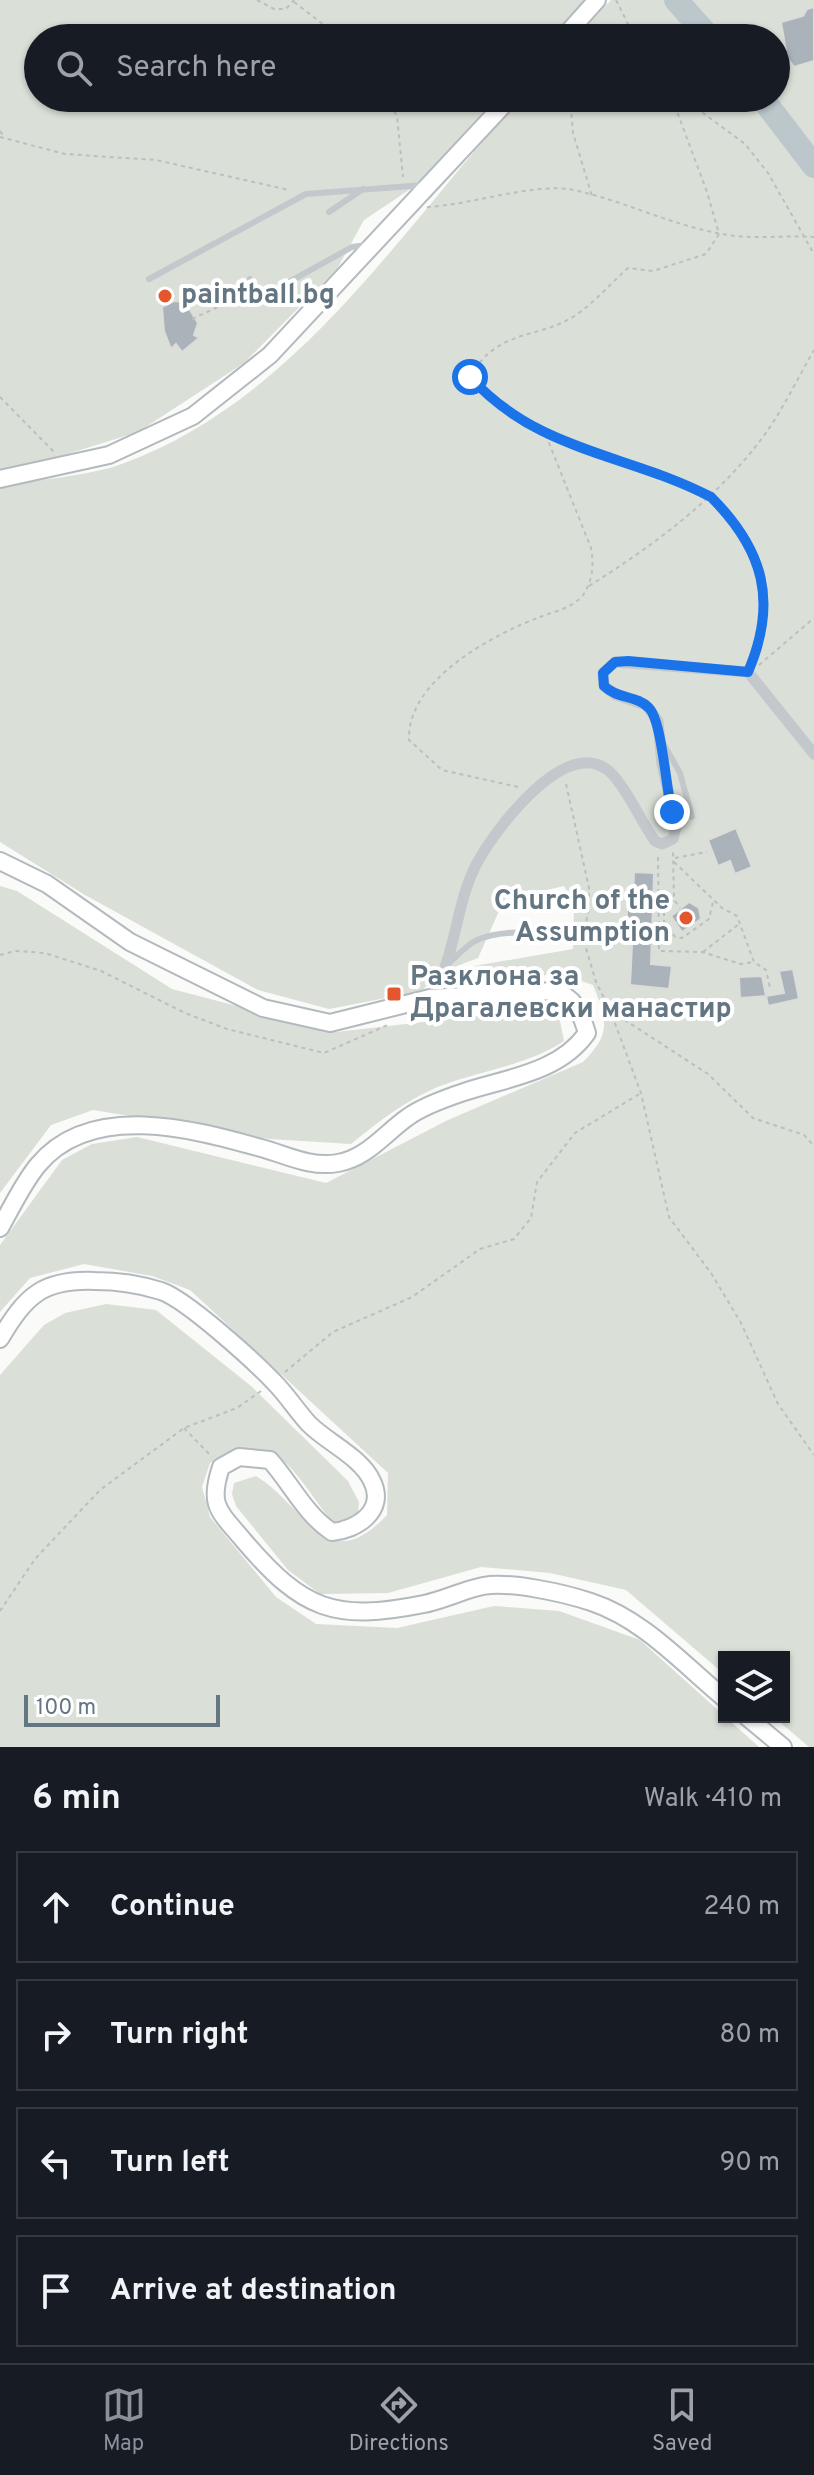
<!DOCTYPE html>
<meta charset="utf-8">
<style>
body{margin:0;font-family:Overpass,sans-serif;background:#242831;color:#f1f3f6}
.controls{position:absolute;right:24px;bottom:24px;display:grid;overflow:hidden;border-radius:0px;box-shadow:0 2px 6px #0004}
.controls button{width:72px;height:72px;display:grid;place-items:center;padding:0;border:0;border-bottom:2px solid #363941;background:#171b24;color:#f1f3f6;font:40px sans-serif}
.scale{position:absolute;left:24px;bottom:20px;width:196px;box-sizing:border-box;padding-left:8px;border:4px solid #657683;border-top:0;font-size:22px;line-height:28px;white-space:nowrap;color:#657683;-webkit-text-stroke:6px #fff;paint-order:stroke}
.stop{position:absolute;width:24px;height:24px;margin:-18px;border:6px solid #1a73e8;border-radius:50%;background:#fff}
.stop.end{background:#1a73e8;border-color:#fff;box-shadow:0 2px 8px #0008}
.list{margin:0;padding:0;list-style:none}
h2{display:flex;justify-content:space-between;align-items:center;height:104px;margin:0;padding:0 32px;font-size:34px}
h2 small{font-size:26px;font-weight:400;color:#9ea1a6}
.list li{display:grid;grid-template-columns:52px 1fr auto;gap:24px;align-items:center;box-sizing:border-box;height:112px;margin:0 16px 16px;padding:0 16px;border:2px solid #363941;border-radius:0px}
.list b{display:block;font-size:30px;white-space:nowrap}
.list em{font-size:26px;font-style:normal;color:#9ea1a6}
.icon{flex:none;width:44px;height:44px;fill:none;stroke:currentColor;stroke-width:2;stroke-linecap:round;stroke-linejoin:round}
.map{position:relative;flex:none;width:814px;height:1747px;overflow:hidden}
.search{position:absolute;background:#171b24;box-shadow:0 2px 6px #0004;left:24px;right:24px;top:24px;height:88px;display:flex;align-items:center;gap:20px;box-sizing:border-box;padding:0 28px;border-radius:44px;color:#9ea1a6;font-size:30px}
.sheet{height:616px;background:#171b24}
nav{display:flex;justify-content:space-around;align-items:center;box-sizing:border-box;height:112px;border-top:2px solid #363941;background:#171b24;font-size:22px;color:#9ea1a6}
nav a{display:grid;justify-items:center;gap:4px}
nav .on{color:#8c9099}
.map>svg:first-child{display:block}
.green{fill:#dadfd7}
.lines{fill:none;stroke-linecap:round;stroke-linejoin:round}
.river{stroke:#bbc7cb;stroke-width:24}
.building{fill:#aab3b9;stroke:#dcdcda;stroke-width:2}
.secondary-casing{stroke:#b3babf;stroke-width:20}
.path{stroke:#bbbfc2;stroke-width:2;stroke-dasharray:4 4;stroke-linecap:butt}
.lane{stroke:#c3c8cc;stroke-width:6}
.street{stroke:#c3c8cc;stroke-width:11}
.secondary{stroke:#fff;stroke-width:16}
.route{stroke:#1a73e8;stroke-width:10}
.poi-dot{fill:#e4572e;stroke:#fff;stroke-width:3}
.labels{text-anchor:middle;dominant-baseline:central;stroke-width:8;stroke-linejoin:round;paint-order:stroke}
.poi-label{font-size:28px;font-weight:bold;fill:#657683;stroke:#fff;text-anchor:start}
</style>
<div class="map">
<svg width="814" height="1747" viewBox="0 0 814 1747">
<rect width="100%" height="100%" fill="#fafaf8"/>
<path class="green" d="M0 0H586L552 38H38V98H499L427 178 364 220 337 269 244 363 138 432 29 466 0 469Z
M611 0H814V1747H809L774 1717H784V1657H724V1674L626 1590 550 1573 481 1567 388 1593 320 1594 288 1570 236 1506 232 1494 234 1483 256 1476C307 1507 325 1580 387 1515L388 1473 190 1290 152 1276 84 1264 30 1278 0 1312V1245L62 1160 92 1144 137 1137 326 1183 448 1120 583 1062C612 1033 607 1020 593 985L557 973 457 992 452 978 474 966 573 949 574 904 564 886 504 900 478 958 436 974 422 991 329 1009 258 990 85 895 0 842V486C38 479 83 477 119 465 297 401 399 231 521 98H776V38H576Z
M0 886 17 891 172 989 336 1032 546 1008 560 1021 564 1041C526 1066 482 1070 440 1086 406 1100 379 1121 351 1144L269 1139 93 1110 51 1125 0 1193Z
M106 1304 156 1310 251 1386 348 1481 359 1502 358 1514 349 1523 334 1524C294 1476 279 1424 210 1463L202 1487 210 1517 276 1597 316 1624 397 1628 494 1606 559 1611 640 1640 759 1747H0V1375L44 1325 65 1313Z"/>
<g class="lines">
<path class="river" d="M676 0 710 38
M762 98 814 166"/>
</g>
<path class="building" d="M814 7V61L794 67 787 57 781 22 803 16 807 9Z
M174 301 185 302 198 323 194 335 199 338 182 352 176 344 171 349 164 331 162 307Z
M736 828 752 867 735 874 730 861 718 866 708 840Z
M634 872 654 873 651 964 672 966 669 989 630 985 633 925H627V903H633Z
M689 902 699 908 701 919 682 932 671 916Z
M793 969 799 999 768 1006 766 996 784 993 779 971Z
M762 976 766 996 740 998 739 977Z"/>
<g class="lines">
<g class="secondary-casing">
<path id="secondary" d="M563 38 597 0
M0 479 109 455 193 416 270 355 510 98
M0 861 47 884 130 942 263 1008 330 1023 430 998 553 991C575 996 581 1013 587 1033 559 1073 506 1078 464 1092 446 1098 423 1106 408 1117 385 1133 367 1158 338 1163 310 1168 287 1155 261 1148 193 1129 91 1101 38 1165 23 1183 12 1207 0 1228
M0 1339C26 1295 43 1279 95 1281 116 1281 142 1285 161 1291 187 1300 254 1361 274 1382 287 1395 297 1411 309 1424 328 1443 361 1457 372 1481 387 1511 356 1530 332 1532 305 1514 292 1485 270 1460L239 1457 221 1467C208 1506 219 1511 244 1541 303 1610 334 1622 424 1604 444 1600 463 1590 483 1586 510 1581 564 1593 591 1602 643 1619 683 1664 724 1698
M747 1717 783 1747"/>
</g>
<path class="path" d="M257 0 274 9H286L294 0
M616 0 635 38
M294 2 341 38
M385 98 397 116 403 177
M570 98 573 133 592 196
M672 98 707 192 719 234 706 254 653 271 628 268C611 283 595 302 576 315 539 340 498 327 470 377 529 441 617 461 695 489 757 521 779 598 753 660
M683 98 745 144 768 173 814 254
M0 131 4 137
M0 137 65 154 156 160 289 190
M427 207C471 205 535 182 574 190 624 201 671 225 722 234 754 240 782 235 814 237
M185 302 231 300
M192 319 235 299
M0 397 55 453
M589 586C657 543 721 496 768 430 785 405 799 376 814 350
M759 665 814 618
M566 784 589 888V908L583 938 596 982 610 1010 641 1093 669 1217 711 1273 741 1323 778 1404 814 1455
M518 787 442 770 409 740C407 680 492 635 540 617 555 611 573 608 583 595 593 581 594 563 591 548L547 438
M658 857 659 951 702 952 741 964 754 962
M675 858 707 852
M674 862 722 908 737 916 754 962 766 970 770 988
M675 901 680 908
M664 921 675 937 682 938 709 919 713 902
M660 944H664V909L674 900 673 852
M703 952 739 924
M0 955 15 951 45 953 101 971 185 1013 227 1029 324 1053 390 1024
M611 1011 708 1074 753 1118 804 1135 814 1146
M285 1372 333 1332 412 1297 480 1249 514 1239 531 1218 537 1182 575 1133 641 1093
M184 1428 212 1457
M0 1611 35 1559 100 1490 184 1428 237 1408 261 1391"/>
<path class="lane" d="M329 212 363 189
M149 279 306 194 424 185
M250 279 241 292 255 301 352 247 366 245
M663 743 680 773 692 817
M450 962C458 955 466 946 475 941 500 929 546 931 572 937"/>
<path class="street" d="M430 998C457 957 454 908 476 865 493 832 569 729 612 774 629 792 640 820 655 841L662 844 673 839 676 827 662 764 658 721 646 705 616 695 604 686 603 673 615 662 748 672 814 754"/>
<use href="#secondary" class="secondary"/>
</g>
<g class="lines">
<path class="route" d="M470 377C539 453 627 453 711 497 764 550 778 602 748 672L628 661 615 662 603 673 604 686C617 699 637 695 649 708 662 721 666 789 672 812"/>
</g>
<g class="poi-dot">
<circle cx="165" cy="296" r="8"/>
<circle cx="686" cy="918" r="8"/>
<rect x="386" y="986" width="16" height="16" rx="4"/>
</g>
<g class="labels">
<g class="poi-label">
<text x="181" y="296">paintball.bg</text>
<text x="670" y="902" text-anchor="end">Church of the<tspan x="670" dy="32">Assumption</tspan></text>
<text x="410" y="978">Разклона за<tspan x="410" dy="32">Драгалевски манастир</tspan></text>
</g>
</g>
</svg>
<div class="controls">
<button><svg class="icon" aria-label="layers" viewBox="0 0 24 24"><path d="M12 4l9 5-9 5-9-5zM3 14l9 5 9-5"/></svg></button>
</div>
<div class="scale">100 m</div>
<div class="stop" style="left:470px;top:377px"></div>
<div class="stop end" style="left:672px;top:812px"></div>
<div class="search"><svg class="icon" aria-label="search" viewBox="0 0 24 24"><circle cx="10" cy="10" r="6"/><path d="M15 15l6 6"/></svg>Search here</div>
</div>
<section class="sheet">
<h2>6 min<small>Walk · 410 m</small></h2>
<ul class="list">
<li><svg class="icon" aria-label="ahead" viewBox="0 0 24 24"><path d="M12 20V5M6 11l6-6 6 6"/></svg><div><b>Continue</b></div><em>240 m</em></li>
<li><svg class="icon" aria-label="right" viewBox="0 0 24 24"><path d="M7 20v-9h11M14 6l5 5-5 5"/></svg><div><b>Turn right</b></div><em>80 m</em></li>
<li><svg class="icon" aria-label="left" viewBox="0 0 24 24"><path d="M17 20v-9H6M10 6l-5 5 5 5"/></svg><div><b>Turn left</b></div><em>90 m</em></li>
<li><svg class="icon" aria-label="arrive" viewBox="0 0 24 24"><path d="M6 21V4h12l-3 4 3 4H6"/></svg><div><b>Arrive at destination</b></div></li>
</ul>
</section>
<nav>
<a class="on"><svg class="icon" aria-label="map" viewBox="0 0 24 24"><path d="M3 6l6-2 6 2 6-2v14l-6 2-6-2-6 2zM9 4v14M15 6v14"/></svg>Map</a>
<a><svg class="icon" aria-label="directions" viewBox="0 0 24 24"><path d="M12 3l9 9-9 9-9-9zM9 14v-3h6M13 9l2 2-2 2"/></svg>Directions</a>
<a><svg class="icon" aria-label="saved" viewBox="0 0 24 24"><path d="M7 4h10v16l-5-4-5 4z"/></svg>Saved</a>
</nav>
